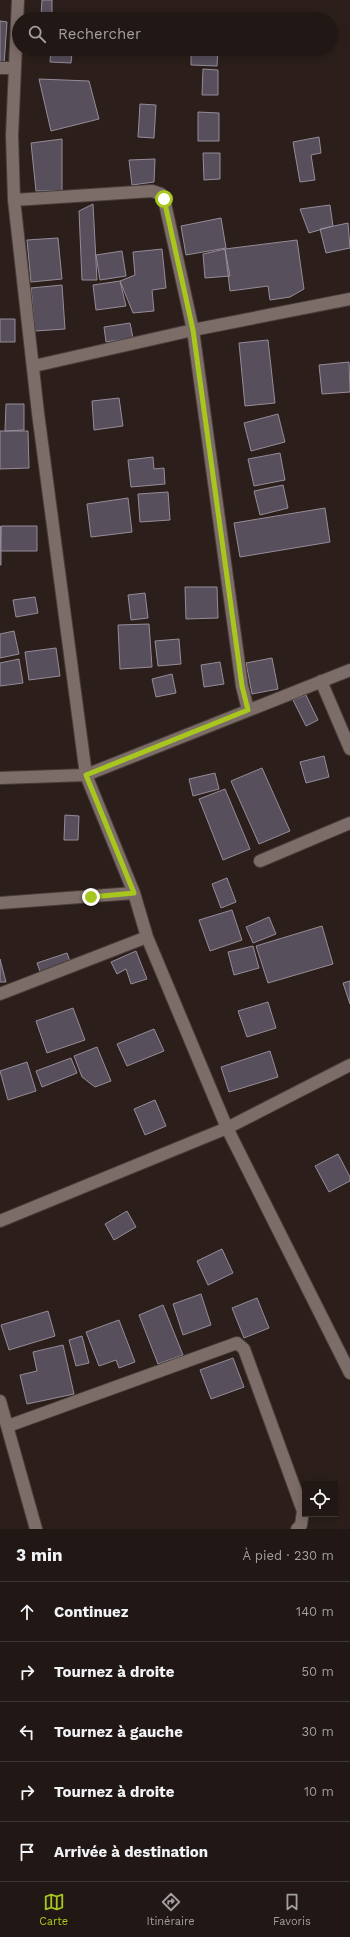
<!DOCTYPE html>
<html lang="fr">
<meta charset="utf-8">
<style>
body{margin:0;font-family:"Work Sans",sans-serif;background:#29201d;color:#f1f3f6}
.controls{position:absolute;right:12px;bottom:12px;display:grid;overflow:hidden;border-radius:0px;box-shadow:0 2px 10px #0003}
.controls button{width:36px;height:36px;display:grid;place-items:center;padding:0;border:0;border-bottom:1px solid #3e3634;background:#211714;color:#f1f3f6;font:20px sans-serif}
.stop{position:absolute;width:12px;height:12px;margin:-9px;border:3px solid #a7c71e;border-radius:50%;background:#fff}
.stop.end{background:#a7c71e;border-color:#fff;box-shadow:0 1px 4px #0008}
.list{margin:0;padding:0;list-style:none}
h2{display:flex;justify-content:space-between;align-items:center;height:52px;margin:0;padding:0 16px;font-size:17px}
h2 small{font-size:13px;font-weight:400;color:#a29fa0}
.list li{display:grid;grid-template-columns:26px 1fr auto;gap:12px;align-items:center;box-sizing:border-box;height:60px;padding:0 16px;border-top:1px solid #3e3634}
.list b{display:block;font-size:15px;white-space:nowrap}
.list em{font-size:13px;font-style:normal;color:#a29fa0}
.icon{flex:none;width:22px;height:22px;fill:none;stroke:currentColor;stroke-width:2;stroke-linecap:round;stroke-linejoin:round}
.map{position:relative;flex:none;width:350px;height:1529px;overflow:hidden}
.search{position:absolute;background:#211714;box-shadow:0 2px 10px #0003;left:12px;right:12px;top:12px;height:44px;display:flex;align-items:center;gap:10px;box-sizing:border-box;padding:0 14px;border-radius:22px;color:#a29fa0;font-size:15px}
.sheet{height:352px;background:#211714}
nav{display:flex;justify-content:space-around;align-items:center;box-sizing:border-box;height:56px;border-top:1px solid #3e3634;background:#211714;font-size:11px;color:#a29fa0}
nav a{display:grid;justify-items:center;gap:2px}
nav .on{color:#a7c71e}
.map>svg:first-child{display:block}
.building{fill:#574f5b;stroke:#958c99}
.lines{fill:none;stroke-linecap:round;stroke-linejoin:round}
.street-casing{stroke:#483e3a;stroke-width:14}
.street{stroke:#7d6d68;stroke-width:12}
.route{stroke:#a7c71e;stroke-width:5}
</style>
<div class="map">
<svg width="350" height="1529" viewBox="0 0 350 1529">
<rect width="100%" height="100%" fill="#2c1f1b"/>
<path class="building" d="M42 0H52V17L41 16Z
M89 15V19H52V17Z
M0 21 7 22 4 65H0Z
M51 49H87V55L72 53 71 63 50 62Z
M191 49H218L217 66 191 65Z
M203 69 218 70V95H202Z
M39 79 89 81 99 119 51 131Z
M140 104 156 105 154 138 138 137Z
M198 112 219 113V141H198Z
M319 137 321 153 311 155 315 180 300 182 293 142Z
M62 139V191H36L31 143Z
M203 153H220V179L204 180Z
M155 159 154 182 132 185 129 160Z
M93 204 97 280H82L79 211Z
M330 205 333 226 309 233 300 209Z
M221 218 226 248 186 255 181 226Z
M348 223 350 248 326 253 320 229Z
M58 238 62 279 31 282 27 240Z
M297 240 304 289 290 297 270 300 268 286 230 291 225 249Z
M162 249 166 288 152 290 154 311 133 313 120 281 135 275 133 252Z
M225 249 230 276 205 278 203 254Z
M122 251 126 276 100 280 96 255Z
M120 281 126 306 96 310 93 285Z
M62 285 65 329 35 331 31 288Z
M0 319H15V342H0Z
M130 323 133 338 106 342 104 327Z
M268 340 275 403 245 406 239 343Z
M349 362 350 392 322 394 319 365Z
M119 398 123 426 94 430 92 401Z
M6 404H24V430L5 431Z
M278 414 285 442 251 451 244 423Z
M0 431H28L29 468 0 469Z
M280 453 285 480 254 486 248 459Z
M153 457 154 469 164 468 165 484 131 487 128 460Z
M283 485 288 508 260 515 254 491Z
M168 492 170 520 140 522 138 494Z
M128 498 132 532 91 537 87 504Z
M325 508 330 542 240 557 234 523Z
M1 526H37V551H0Z
M1 526V565H0V527Z
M185 587H217L218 618 186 619Z
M145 593 148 618 131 620 128 595Z
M35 597 38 613 16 617 13 600Z
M149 624 152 667 120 669 118 625Z
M14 631 19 654 0 658V634Z
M179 639 181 664 158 666 155 641Z
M56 648 60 676 29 680 25 652Z
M272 658 278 689 252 694 246 663Z
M19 659 23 683 0 686V663Z
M220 662 224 684 204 687 201 665Z
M172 674 176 693 156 697 152 679Z
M306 695 318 720 306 726 293 700Z
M324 756 329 777 306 783 300 762Z
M262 768 290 831 259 844 231 781Z
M215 773 219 789 193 796 189 779Z
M225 789 250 849 223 860 199 799Z
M65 815 79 816 78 840H64Z
M227 878 236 902 221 908 212 884Z
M232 910 242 940 210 951 199 920Z
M269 917 276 934 253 943 246 927Z
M322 926 333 964 268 983 256 946Z
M253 946 259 968 234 975 228 952Z
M136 951 147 979 131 984 126 969 117 974 111 962Z
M67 953 71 964 41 974 37 963Z
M0 959 6 982H0Z
M350 981V1004L343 983Z
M268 1002 276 1028 247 1037 238 1011Z
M73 1008 85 1040 47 1053 36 1021Z
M154 1029 164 1051 127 1066 117 1044Z
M97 1047 111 1081 95 1087 82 1077 74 1056Z
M270 1051 278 1077 229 1092 221 1067Z
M71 1058 77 1073 42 1087 36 1071Z
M27 1062 36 1091 8 1100 0 1071Z
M155 1100 166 1126 145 1135 134 1109Z
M338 1154 350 1177V1181L329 1192 315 1166Z
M127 1211 136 1227 114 1240 105 1224Z
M222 1249 233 1273 208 1285 197 1261Z
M201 1294 211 1325 183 1335 173 1304Z
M257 1298 269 1328 244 1338 232 1308Z
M163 1305 183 1355 158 1364 139 1315Z
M48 1311 55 1336 9 1350 1 1325Z
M119 1320 135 1362 119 1368 116 1360 99 1366 86 1332Z
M82 1336 89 1363 76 1366 69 1340Z
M63 1345 74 1394 27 1404 20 1375 37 1371 33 1352Z
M233 1358 244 1387 211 1399 200 1370Z"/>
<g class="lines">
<g class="street-casing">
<path id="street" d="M18 0 12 135 14 200 38 413 86 775 134 893 147 937 227 1128 350 1373
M0 68H15
M14 200 152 191 161 194 164 199 193 330 242 686 248 710
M34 366 193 330 350 299
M321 681 350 749
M0 778 86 775 350 670
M260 861 350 823
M0 903 134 893
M0 994 147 937
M0 1221 227 1128 350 1065
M0 1401 36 1529
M8 1426 237 1343 244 1349 303 1511 301 1525 297 1529"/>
</g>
<use href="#street" class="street"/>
</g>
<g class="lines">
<path class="route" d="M91 897 134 893 86 775 248 710 242 686 193 330 164 199"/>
</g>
</svg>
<div class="controls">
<button><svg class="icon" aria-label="locate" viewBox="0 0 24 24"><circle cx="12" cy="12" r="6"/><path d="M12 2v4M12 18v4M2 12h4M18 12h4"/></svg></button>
</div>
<div class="stop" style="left:164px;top:199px"></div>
<div class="stop end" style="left:91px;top:897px"></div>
<div class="search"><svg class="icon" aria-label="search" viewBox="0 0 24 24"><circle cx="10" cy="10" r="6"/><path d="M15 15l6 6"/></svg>Rechercher</div>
</div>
<section class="sheet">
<h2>3 min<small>À pied · 230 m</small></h2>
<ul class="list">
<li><svg class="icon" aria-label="ahead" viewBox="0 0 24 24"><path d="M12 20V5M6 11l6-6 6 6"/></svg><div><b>Continuez</b></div><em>140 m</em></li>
<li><svg class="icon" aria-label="right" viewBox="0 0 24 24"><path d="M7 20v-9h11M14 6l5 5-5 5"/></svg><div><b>Tournez à droite</b></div><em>50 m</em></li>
<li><svg class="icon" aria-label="left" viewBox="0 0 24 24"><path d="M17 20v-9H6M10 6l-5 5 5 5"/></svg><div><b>Tournez à gauche</b></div><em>30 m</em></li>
<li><svg class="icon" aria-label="right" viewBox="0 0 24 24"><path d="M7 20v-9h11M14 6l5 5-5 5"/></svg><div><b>Tournez à droite</b></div><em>10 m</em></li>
<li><svg class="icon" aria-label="arrive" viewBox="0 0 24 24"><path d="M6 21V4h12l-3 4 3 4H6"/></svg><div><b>Arrivée à destination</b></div></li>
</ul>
</section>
<nav>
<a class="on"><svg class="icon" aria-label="map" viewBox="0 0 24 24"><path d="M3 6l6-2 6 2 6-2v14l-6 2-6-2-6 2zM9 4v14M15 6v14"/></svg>Carte</a>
<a><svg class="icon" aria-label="directions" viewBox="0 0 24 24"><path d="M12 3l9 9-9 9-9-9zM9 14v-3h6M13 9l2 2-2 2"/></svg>Itinéraire</a>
<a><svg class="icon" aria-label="saved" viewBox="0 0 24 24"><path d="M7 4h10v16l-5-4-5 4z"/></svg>Favoris</a>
</nav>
